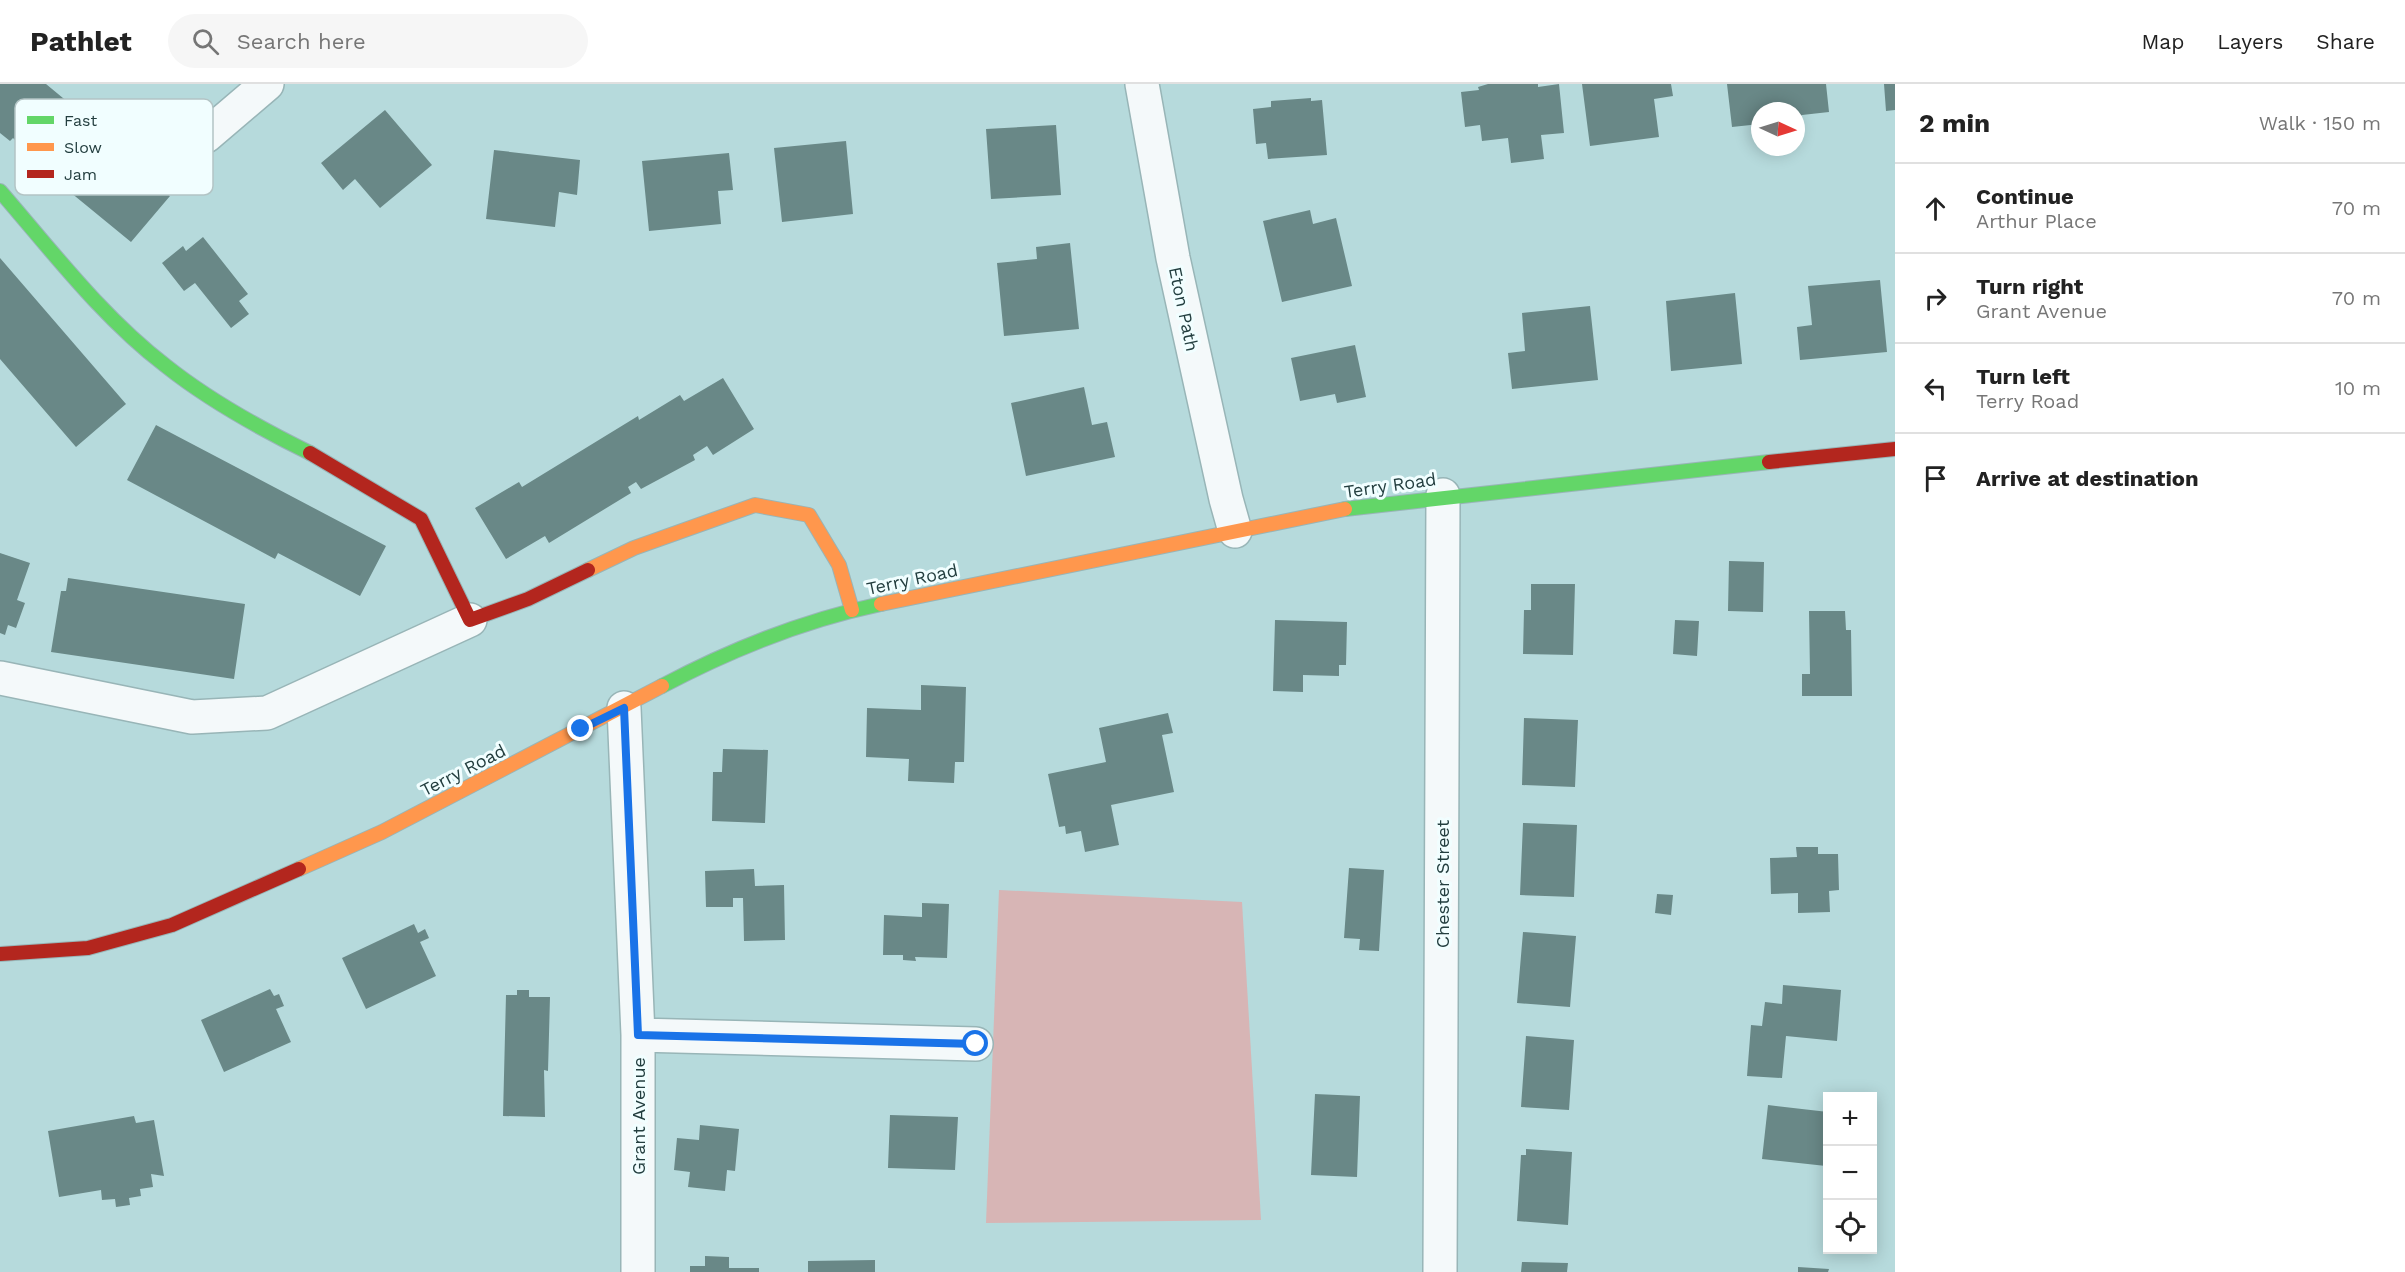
<!DOCTYPE html>
<meta charset="utf-8">
<style>
body{margin:0;font-family:"Work Sans",sans-serif;background:#f6f6f6;color:#222}
.controls{position:absolute;right:18px;bottom:18px;display:grid;overflow:hidden;border-radius:0px;box-shadow:0 3px 15px #0003}
.controls button{width:54px;height:54px;display:grid;place-items:center;padding:0;border:0;border-bottom:2px solid #e0e0e0;background:#fff;color:#222;font:30px sans-serif}
.compass{position:absolute;left:1751px;top:18px;width:54px;height:54px;border-radius:50%;background:#fff;box-shadow:0 3px 15px #0003;rotate:94deg}
.stop{position:absolute;width:18px;height:18px;margin:-14px;border:4px solid #1a73e8;border-radius:50%;background:#fff}
.stop.end{background:#1a73e8;border-color:#fff;box-shadow:0 2px 6px #0008}
.list{margin:0;padding:0;list-style:none}
h2{display:flex;justify-content:space-between;align-items:center;height:78px;margin:0;padding:0 24px;font-size:26px}
h2 small{font-size:20px;font-weight:400;color:#767676}
.list li{display:grid;grid-template-columns:39px 1fr auto;gap:18px;align-items:center;box-sizing:border-box;height:90px;padding:0 24px;border-top:2px solid #e0e0e0}
.list b{display:block;font-size:22px;white-space:nowrap}
.list p{margin:0;font-size:20px;white-space:nowrap;color:#767676}
.list em{font-size:20px;font-style:normal;color:#767676}
.icon{flex:none;width:33px;height:33px;fill:none;stroke:currentColor;stroke-width:2;stroke-linecap:round;stroke-linejoin:round}
.map{position:relative;flex:none;width:1895px;height:1188px;overflow:hidden}
header{display:flex;align-items:center;gap:36px;box-sizing:border-box;height:84px;padding:0 30px;background:#fff;border-bottom:2px solid #e0e0e0}
header strong{font-size:28px}
nav{display:flex;gap:33px;margin-inline-start:auto;font-size:21px}
.search{width:420px;height:54px;background:#f6f6f6;display:flex;align-items:center;gap:15px;box-sizing:border-box;padding:0 21px;border-radius:33px;color:#767676;font-size:22px}
main{display:flex}
aside{flex:1;background:#fff}
.map>svg:first-child{display:block}
.green{fill:#d7b5b5}
.building{fill:#698887}
.lines{fill:none;stroke-linecap:round;stroke-linejoin:round}
.street-casing{stroke:#98b5b7;stroke-width:36}
.fast-casing{stroke:#98b5b7;stroke-width:16}
.slow-casing{stroke:#98b5b7;stroke-width:16}
.jam-casing{stroke:#98b5b7;stroke-width:16}
.street{stroke:#f4f9fa;stroke-width:33}
.fast{stroke:#63d668;stroke-width:14}
.slow{stroke:#ff974d;stroke-width:14}
.jam{stroke:#b3261e;stroke-width:14}
.route{stroke:#1a73e8;stroke-width:8}
.labels{text-anchor:middle;dominant-baseline:central;stroke-width:6;stroke-linejoin:round;paint-order:stroke}
.street-label{font-size:18px;fill:#233e3f;stroke:#f1feff}
.key{fill:#f1feff;stroke:#b3c4c5;stroke-width:1.5}
.key-label{font-size:16px;fill:#233e3f}
</style>
<header>
<strong>Pathlet</strong>
<div class="search"><svg class="icon" aria-label="search" viewBox="0 0 24 24"><circle cx="10" cy="10" r="6"/><path d="M15 15l6 6"/></svg>Search here</div>
<nav><a>Map</a><a>Layers</a><a>Share</a></nav>
</header>
<main>
<div class="map">
<svg width="1895" height="1188" viewBox="0 0 1895 1188">
<rect width="100%" height="100%" fill="#b6dadc"/>
<path class="green" d="M999 806 1242 818 1261 1136 986 1139Z"/>
<path class="building" d="M0 0H46L104 48 99 54 170 112 131 158 59 99 62 94 50 84 47 87 13 54 10 57 0 49Z
M1488 0H1538V3L1559 0 1564 49 1541 51 1544 75 1511 79 1508 54 1482 57 1480 41 1465 43 1461 8 1479 6 1478 3Z
M1582 0H1671L1673 12 1654 15 1659 53 1590 62Z
M1727 0H1826L1829 28 1802 31 1796 37V27H1760V40L1732 43Z
M1884 0H1895V26L1886 27Z
M1311 14V17L1322 16 1327 71 1268 75 1266 59 1256 60 1253 25 1271 23V17Z
M385 26 432 81 380 124 355 95 343 106 321 79Z
M1056 41 1061 111 991 115 986 45Z
M846 57 853 130 782 138 774 64Z
M494 66 580 76 577 111 559 108 555 143 486 135Z
M729 69 733 106 718 107 721 140 649 147 642 77Z
M1310 126 1313 140 1336 134 1352 202 1282 218 1263 137Z
M203 153 248 210 239 217 249 230 231 244 195 199 184 207 162 179 183 162 186 167Z
M1070 159 1079 245 1004 252 997 179 1037 175 1036 163Z
M0 174 126 320 76 363 0 275Z
M1880 196 1887 268 1800 276 1797 243 1812 241 1808 202Z
M1735 209 1742 280 1671 287 1666 217Z
M1590 222 1598 296 1512 305 1508 269 1525 267 1522 229Z
M1355 261 1366 313 1337 319 1335 310 1300 317 1291 274Z
M723 294 754 345 713 371 707 362 693 371 695 376 641 405 636 398 628 403 631 409 549 459 545 452 506 475 475 424 519 398 522 403 638 332 639 336 680 311 684 317Z
M1084 303 1092 341 1107 338 1115 373 1026 392 1011 319Z
M156 341 386 462 360 512 278 469 275 475 127 396Z
M0 469 30 479 17 516 25 519 16 544 8 541 5 551 0 549Z
M1729 477 1764 478 1763 528 1728 527Z
M68 494 245 520 234 595 51 568 61 507H66Z
M1531 500H1575L1573 571 1523 570 1524 526H1531Z
M1809 527H1845L1846 546H1851L1852 612H1802V590H1810Z
M1275 536 1347 538 1346 581H1339V592L1303 591V608L1273 607Z
M1675 536 1699 537 1697 572 1673 570Z
M921 601 966 603 964 678H955L954 699 908 697 909 675 866 673 867 624 921 626Z
M1168 629 1173 649 1162 651 1174 708 1111 721 1119 761 1085 768 1081 747 1066 750 1065 742 1059 743 1048 690 1106 678 1099 644Z
M1524 634 1578 636 1575 703 1522 701Z
M723 665 768 666 765 739 712 737 713 688H722Z
M1523 739 1577 741 1574 813 1520 811Z
M1796 763H1818V770H1838L1839 806 1829 807 1830 828 1798 829V809L1771 810 1770 774 1797 773Z
M1349 784 1384 786 1379 867 1359 866 1360 855 1344 854Z
M754 785 755 802 784 801 785 856 744 857 743 814H733V823H706L705 787Z
M1657 810 1673 811 1671 831 1655 829Z
M922 819 949 820 947 874 915 873 916 877 903 876V871H883L884 831 922 833Z
M414 840 418 849 425 845 429 854 420 858 436 892 366 925 342 874Z
M1523 848 1576 852 1570 923 1517 919Z
M1783 901 1841 906 1837 957 1786 952 1782 994 1747 992 1751 941 1762 942 1765 918 1782 920Z
M270 905 274 912 279 910 284 922 276 925 291 958 224 988 201 936Z
M517 906H529V913H550L548 987 544 986 545 1033 503 1032 506 911H517Z
M1526 952 1574 956 1569 1026 1521 1023Z
M1315 1010 1360 1012 1357 1093 1311 1091Z
M1768 1021 1828 1028 1826 1082 1762 1075Z
M890 1031 958 1033 955 1086 888 1084Z
M134 1032 136 1039 154 1036 164 1092 151 1090 153 1103 140 1105 141 1112 129 1114 130 1121 116 1123 115 1115 102 1116 101 1106 59 1113 48 1047Z
M700 1041 739 1045 735 1087 727 1086 725 1107 688 1103 690 1088 674 1086 677 1054 699 1056Z
M1526 1065 1572 1068 1568 1141 1517 1137 1521 1071H1526Z
M705 1172 729 1173V1184H759V1188H690V1182H705Z
M875 1176V1188H808V1177Z
M1522 1178 1568 1179 1567 1188H1521Z
M1798 1183 1829 1185 1828 1188H1798Z"/>
<g class="lines">
<g class="street-casing">
<path id="street" d="M1142 0 1173 174 1226 415 1235 447
M206 52 267 0
M0 594 192 633 267 629 470 536
M624 624 638 951V1188
M638 951 976 960
M1440 1188 1443 411"/>
</g>
<g class="fast-casing">
<path id="fast" d="M0 107C52 167 102 233 166 282 210 317 259 344 310 369
M1345 425 1769 378
M662 602C730 566 805 536 881 520"/>
</g>
<g class="slow-casing">
<path id="slow" d="M588 486 634 464 755 421 809 431 839 481 852 526
M881 520 1345 425
M299 785 382 748 662 602"/>
</g>
<g class="jam-casing">
<path id="jam" d="M310 369 421 435 470 536 528 515 588 486
M1769 378 1895 365
M0 870 88 864 172 841 299 785"/>
</g>
<use href="#street" class="street"/>
<use href="#fast" class="fast"/>
<use href="#slow" class="slow"/>
<use href="#jam" class="jam"/>
</g>
<g class="lines">
<path class="route" d="M581 645 624 624 638 951 976 960"/>
</g>
<g class="labels">
<g class="street-label">
<text transform="translate(1184 225) rotate(78)">Eton Path</text>
<text transform="translate(1390 401) rotate(-8)">Terry Road</text>
<text transform="translate(912 495) rotate(-12)">Terry Road</text>
<text transform="translate(463 686) rotate(-27)">Terry Road</text>
<text transform="translate(1442 800) rotate(-90)">Chester Street</text>
<text transform="translate(638 1032) rotate(-90)">Grant Avenue</text>
</g>
</g>
<rect x="15" y="15" width="198" height="96" rx="9" class="key"/>
<rect x="27" y="32" width="27" height="8" fill="#63d668"/>
<rect x="27" y="59" width="27" height="8" fill="#ff974d"/>
<rect x="27" y="86" width="27" height="8" fill="#b3261e"/>
<g class="key-label">
<text x="64" y="42">Fast</text>
<text x="64" y="69">Slow</text>
<text x="64" y="96">Jam</text>
</g>
</svg>
<div class="controls">
<button>+</button>
<button>−</button>
<button><svg class="icon" aria-label="locate" viewBox="0 0 24 24"><circle cx="12" cy="12" r="6"/><path d="M12 2v4M12 18v4M2 12h4M18 12h4"/></svg></button>
</div>
<svg class="compass" viewBox="-18 -18 36 36"><path d="M0-13l5 13h-10z" fill="#e53935"/><path d="M0 13l5-13h-10z" fill="#767676"/></svg>
<div class="stop" style="left:976px;top:960px"></div>
<div class="stop end" style="left:581px;top:645px"></div>
</div>
<aside>
<h2>2 min<small>Walk · 150 m</small></h2>
<ul class="list">
<li><svg class="icon" aria-label="ahead" viewBox="0 0 24 24"><path d="M12 20V5M6 11l6-6 6 6"/></svg><div><b>Continue</b><p>Arthur Place</p></div><em>70 m</em></li>
<li><svg class="icon" aria-label="right" viewBox="0 0 24 24"><path d="M7 20v-9h11M14 6l5 5-5 5"/></svg><div><b>Turn right</b><p>Grant Avenue</p></div><em>70 m</em></li>
<li><svg class="icon" aria-label="left" viewBox="0 0 24 24"><path d="M17 20v-9H6M10 6l-5 5 5 5"/></svg><div><b>Turn left</b><p>Terry Road</p></div><em>10 m</em></li>
<li><svg class="icon" aria-label="arrive" viewBox="0 0 24 24"><path d="M6 21V4h12l-3 4 3 4H6"/></svg><div><b>Arrive at destination</b></div></li>
</ul>
</aside>
</main>
